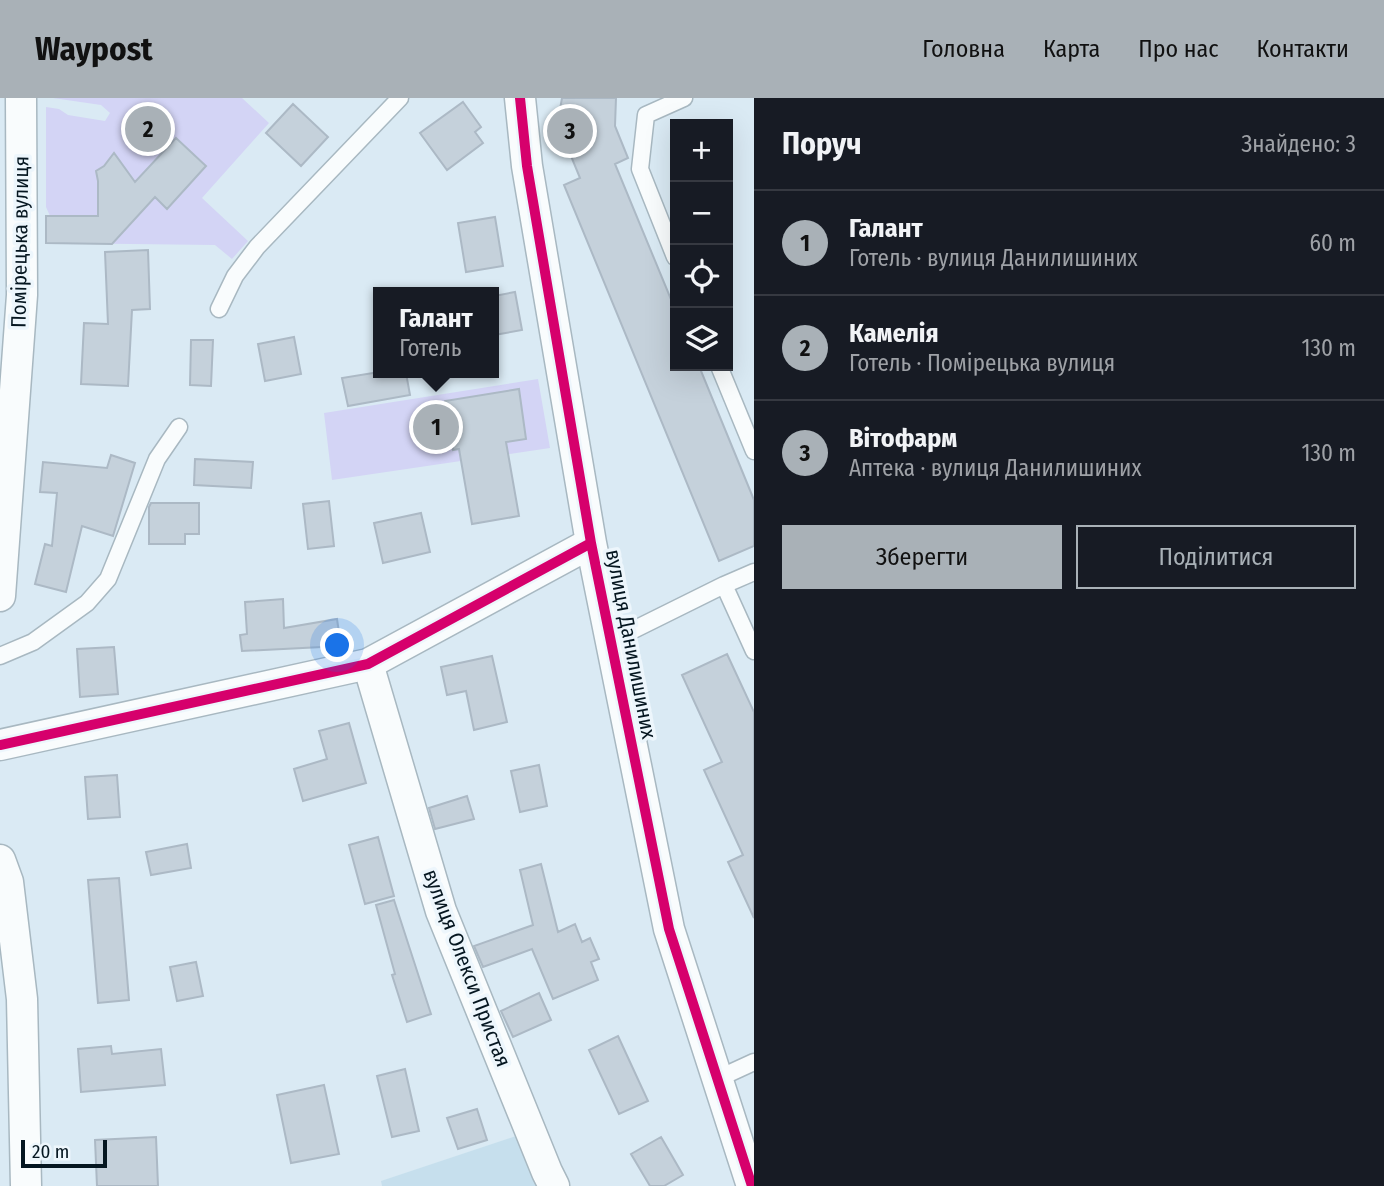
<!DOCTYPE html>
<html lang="uk">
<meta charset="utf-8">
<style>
body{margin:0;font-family:"Fira Sans Condensed",sans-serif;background:#20242c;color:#f1f3f6}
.controls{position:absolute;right:21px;top:21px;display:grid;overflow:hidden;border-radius:0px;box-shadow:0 7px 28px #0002}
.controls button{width:63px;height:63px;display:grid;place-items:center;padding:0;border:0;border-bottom:2px solid #363941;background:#171b24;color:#f1f3f6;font:35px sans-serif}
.scale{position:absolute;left:21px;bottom:18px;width:86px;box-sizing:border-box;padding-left:7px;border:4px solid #051620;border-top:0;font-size:19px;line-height:24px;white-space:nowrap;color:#051620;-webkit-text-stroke:5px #edf6fc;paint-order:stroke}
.you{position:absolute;left:338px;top:548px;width:24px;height:24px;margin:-18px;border:5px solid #fff;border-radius:50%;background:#1a73e8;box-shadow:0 0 0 10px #1a73e833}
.badge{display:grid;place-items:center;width:46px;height:46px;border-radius:50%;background:#a9b1b7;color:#111;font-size:23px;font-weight:700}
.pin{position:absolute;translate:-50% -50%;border:4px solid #fff;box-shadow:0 2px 7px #0006}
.popup{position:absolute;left:373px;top:189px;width:126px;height:91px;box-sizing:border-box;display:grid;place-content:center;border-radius:0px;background:#171b24;filter:drop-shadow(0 2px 5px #0005);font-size:23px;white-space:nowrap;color:#9ea1a6}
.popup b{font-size:26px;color:#f1f3f6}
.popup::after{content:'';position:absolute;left:50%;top:100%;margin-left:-14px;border:14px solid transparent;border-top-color:#171b24}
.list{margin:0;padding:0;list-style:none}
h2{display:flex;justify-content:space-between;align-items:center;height:91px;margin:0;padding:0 28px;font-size:30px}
h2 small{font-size:23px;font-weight:400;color:#9ea1a6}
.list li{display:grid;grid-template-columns:46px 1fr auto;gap:21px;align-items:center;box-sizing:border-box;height:105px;padding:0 28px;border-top:2px solid #363941}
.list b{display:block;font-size:26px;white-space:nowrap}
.list p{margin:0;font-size:23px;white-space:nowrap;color:#9ea1a6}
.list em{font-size:23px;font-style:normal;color:#9ea1a6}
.actions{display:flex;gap:14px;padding:21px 28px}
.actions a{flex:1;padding:16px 0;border:2px solid #a9b1b7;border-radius:0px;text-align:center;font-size:24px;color:#a9b1b7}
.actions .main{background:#a9b1b7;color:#111}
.icon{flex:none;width:38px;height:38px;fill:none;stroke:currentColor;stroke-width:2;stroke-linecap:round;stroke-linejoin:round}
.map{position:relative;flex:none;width:754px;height:1088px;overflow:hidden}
header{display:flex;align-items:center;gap:42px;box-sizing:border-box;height:98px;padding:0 35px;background:#a9b1b7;color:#111}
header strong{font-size:33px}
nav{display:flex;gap:38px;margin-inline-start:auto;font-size:24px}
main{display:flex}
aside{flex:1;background:#171b24}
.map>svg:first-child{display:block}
.built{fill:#c6dfed}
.green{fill:#d3d4f5}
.building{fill:#c5d1db;stroke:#acb9c5;stroke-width:2}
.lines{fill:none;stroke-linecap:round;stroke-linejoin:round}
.service-casing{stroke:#a8b8c1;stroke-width:19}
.minor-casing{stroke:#a8b8c1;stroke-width:33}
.service{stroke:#f9fcfd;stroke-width:16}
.minor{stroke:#f9fcfd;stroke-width:30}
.cycleway-casing{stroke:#edf6fc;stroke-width:15}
.cycleway{stroke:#d6006c;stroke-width:10}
.labels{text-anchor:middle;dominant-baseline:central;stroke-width:7;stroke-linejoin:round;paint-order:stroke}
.street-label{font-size:21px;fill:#051620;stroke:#edf6fc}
</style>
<header>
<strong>Waypost</strong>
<nav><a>Головна</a><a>Карта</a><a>Про нас</a><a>Контакти</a></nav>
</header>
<main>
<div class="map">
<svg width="754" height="1088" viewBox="0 0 754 1088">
<rect width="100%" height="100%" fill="#daeaf4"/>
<path class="built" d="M516 1038 537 1088H382L381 1083Z"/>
<path class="green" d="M53 0H242L269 25 202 100 248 143 232 161 215 147 46 145V118H50L46 109V9L59 11 68 17 105 23 110 15 101 7Z
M538 281 550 350 332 382 324 315Z"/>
<path class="building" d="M562 0H616L615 28 628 60 615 66 675 211V268H699L754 402V448L719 463 564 87 580 80 562 36 559 17Z
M463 4 481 29 475 34 483 45 447 72 420 35Z
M293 6 328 39 301 68 266 35Z
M176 40 206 68 167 111 155 99 112 146 46 145V118H98V83L96 73 104 68 114 55 135 84Z
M495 119 503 168 466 174 458 125Z
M148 152 150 211 132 212 128 288 81 286 84 225 108 226 105 154Z
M515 194 522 232 494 237V198Z
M294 239 301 276 265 283 258 246Z
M191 242H213L211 288 190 287Z
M373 275H406L410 297 348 308 342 280Z
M519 291 526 341 506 344 519 418 472 426 459 351 453 352 445 303Z
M111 357 135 365 113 438 82 428 66 494 35 486 45 446 52 448 57 395 40 394 43 364 107 370Z
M195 361 253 364 251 390 194 387Z
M329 403 334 448 308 451 303 406Z
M151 405H199V436H185V446H149V409Z
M421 415 430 454 383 465 374 425Z
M283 501 284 530 337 521 341 548 242 553 240 537 247 536 245 504Z
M114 549 118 596 80 599 77 551Z
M727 556 754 614V820L728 764 743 757 704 672 722 664 682 577Z
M492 558 507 624 474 632 466 593 447 597 441 569Z
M349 625 366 685 303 703 294 671 327 661 319 633Z
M539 667 547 708 520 714 511 673Z
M117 677 120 719 88 721 85 679Z
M467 698 474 721 435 731 429 710Z
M378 739 394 798 365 806 349 747Z
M187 746 191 770 151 777 146 754Z
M541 766 558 834 575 826 582 844 590 840 599 861 591 864 598 882 553 901 532 851 483 869 474 848 533 827 520 772Z
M119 780 129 902 98 905 88 782Z
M394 802 431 916 407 924 392 877 395 876 376 807Z
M196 864 203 898 177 903 170 869Z
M539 895 551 922 513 939 501 913Z
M618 938 648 1003 619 1016 589 952Z
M111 948 112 956 161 951 165 987 81 994 78 951Z
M405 971 419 1033 392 1039 377 978Z
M324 987 339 1056 291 1065 277 997Z
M477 1011 487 1042 458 1051 447 1020Z
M156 1039 158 1088H97L95 1042Z
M661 1039 683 1077 664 1088H650L631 1056Z"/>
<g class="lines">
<g class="service-casing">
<path id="service" d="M675 159 640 71 646 17 684 0
M219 211 235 178 257 149 400 0
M719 268 754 353
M724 487 754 553
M611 543 724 487 754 474
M0 558 33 544 87 505 108 481 157 361 179 329
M717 981 754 964"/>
</g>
<g class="minor-casing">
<path id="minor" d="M520 0 527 68 591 445 669 831 752 1088
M0 498 22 197 21 0
M368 566 441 813 547 1074 554 1088
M0 647 368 566 591 445
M0 762 8 784 22 901 26 1088"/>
</g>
<use href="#service" class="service"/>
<use href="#minor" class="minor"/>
<g class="cycleway-casing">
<path id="cycleway" d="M520 0 527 68 591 445 669 831 752 1088
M0 647 368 566 591 445"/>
</g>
<use href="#cycleway" class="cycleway"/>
</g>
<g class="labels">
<g class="street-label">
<text transform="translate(20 144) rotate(-89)">Помірецька вулиця</text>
<text transform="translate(631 546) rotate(79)">вулиця Данилишиних</text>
<text transform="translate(467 870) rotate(69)">вулиця Олекси Пристая</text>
</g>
</g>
</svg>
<div class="controls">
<button>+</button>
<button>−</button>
<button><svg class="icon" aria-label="locate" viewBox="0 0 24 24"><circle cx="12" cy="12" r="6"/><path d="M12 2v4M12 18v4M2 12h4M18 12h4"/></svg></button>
<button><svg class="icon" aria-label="layers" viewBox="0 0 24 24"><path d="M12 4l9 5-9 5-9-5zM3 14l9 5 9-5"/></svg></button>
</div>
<div class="scale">20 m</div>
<div class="you"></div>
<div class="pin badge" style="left:436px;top:329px">1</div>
<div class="popup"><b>Галант</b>Готель</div>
<div class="pin badge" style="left:148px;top:31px">2</div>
<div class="pin badge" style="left:570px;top:33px">3</div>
</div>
<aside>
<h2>Поруч<small>Знайдено: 3</small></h2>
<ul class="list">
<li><span class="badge">1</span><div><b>Галант</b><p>Готель · вулиця Данилишиних</p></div><em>60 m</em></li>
<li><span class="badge">2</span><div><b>Камелія</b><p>Готель · Помірецька вулиця</p></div><em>130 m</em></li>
<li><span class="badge">3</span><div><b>Вітофарм</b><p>Аптека · вулиця Данилишиних</p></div><em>130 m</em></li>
</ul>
<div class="actions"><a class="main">Зберегти</a><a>Поділитися</a></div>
</aside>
</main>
